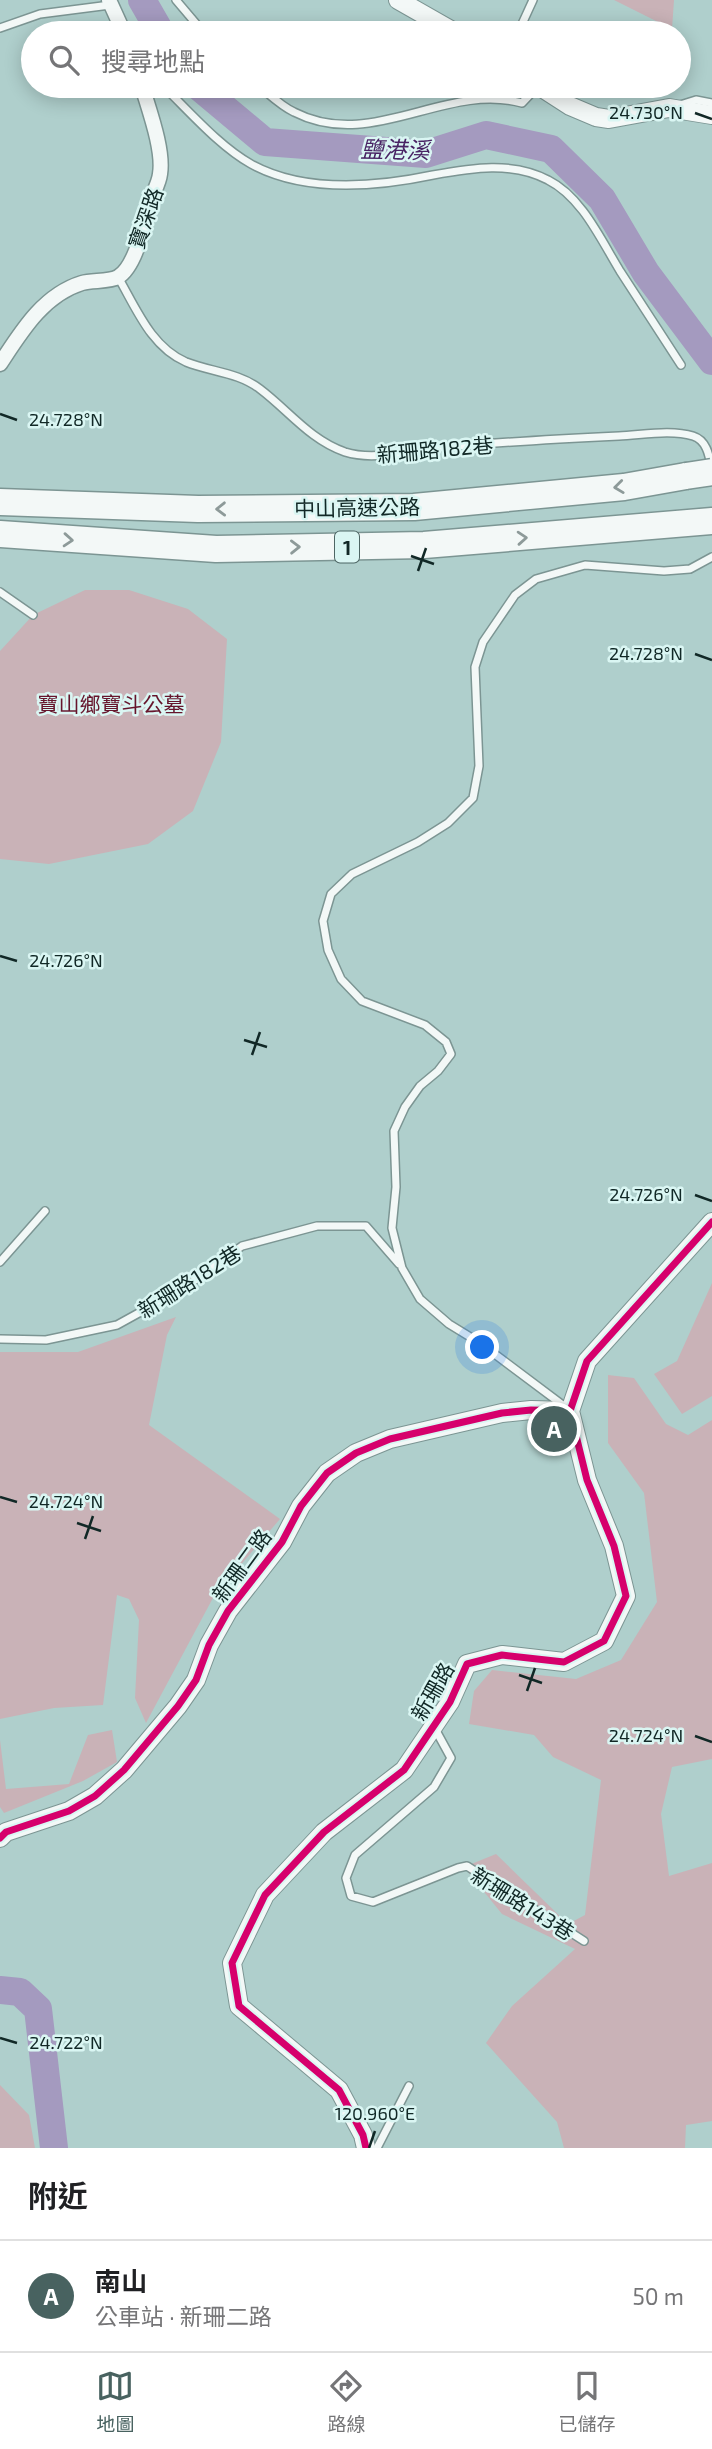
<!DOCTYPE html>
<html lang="zh-TW">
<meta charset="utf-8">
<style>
body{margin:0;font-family:"Exo 2","Noto Sans TC",sans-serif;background:#f6f6f6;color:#202124}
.you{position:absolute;left:483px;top:1348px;width:24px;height:24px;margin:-18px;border:5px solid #fff;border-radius:50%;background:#1a73e8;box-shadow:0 0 0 10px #1a73e833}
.badge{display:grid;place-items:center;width:46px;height:46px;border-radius:50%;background:#486260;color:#fff;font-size:23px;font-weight:700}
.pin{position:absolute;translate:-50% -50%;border:4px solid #fff;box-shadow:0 2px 7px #0006}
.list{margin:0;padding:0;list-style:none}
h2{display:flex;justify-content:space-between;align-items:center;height:91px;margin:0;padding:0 28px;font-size:30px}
h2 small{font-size:23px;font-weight:400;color:#757577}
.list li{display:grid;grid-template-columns:46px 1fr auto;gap:21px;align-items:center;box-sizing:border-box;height:112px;padding:0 28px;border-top:2px solid #e0e0e0}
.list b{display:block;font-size:26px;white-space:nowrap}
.list p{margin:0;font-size:23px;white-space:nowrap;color:#757577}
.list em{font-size:23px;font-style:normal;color:#757577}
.icon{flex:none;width:38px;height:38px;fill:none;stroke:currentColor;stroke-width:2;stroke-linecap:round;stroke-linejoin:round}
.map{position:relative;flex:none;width:712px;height:2148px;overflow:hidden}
.search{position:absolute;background:#fff;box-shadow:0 4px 18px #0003;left:21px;right:21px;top:21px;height:77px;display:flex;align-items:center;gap:18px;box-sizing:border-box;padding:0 24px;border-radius:38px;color:#757577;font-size:26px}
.sheet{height:203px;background:#fff}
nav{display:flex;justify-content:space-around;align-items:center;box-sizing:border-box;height:98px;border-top:2px solid #e0e0e0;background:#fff;font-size:19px;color:#757577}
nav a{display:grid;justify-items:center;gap:4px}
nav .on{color:#486260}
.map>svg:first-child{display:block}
.green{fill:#c9b2b7}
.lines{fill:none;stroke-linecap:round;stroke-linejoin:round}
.river{stroke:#a49abf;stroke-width:28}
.service-casing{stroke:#7c9593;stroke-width:10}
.minor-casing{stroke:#7c9593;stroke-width:17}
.tertiary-casing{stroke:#7c9593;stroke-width:20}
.motorway-casing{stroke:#7c9593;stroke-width:29}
.service{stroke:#f3f8f7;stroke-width:7}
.minor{stroke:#f3f8f7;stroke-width:14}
.tertiary{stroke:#f3f8f7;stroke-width:18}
.motorway{stroke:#f3f8f7;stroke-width:26}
.motorway-bridge-casing{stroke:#7c9593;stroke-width:29;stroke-linecap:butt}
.motorway-bridge{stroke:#f3f8f7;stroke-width:26}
.cycleway-casing{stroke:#daf6f3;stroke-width:11}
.cycleway{stroke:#d6006c;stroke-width:7}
.oneway{stroke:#8d9a99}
.ticks{fill:none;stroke:#112826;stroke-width:2.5}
.labels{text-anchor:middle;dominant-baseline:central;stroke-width:5;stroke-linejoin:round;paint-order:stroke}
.shield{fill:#daf6f3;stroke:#4d6664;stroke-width:2}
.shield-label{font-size:19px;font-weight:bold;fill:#112826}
.street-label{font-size:21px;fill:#112826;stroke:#daf6f3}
.park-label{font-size:21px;fill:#66152c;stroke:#daf6f3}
.water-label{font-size:23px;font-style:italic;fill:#492364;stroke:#daf6f3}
.ticks-label{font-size:18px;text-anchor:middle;fill:#112826;stroke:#daf6f3;stroke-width:5;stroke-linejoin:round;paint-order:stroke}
</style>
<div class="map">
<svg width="712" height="2148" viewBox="0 0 712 2148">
<rect width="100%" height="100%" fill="#afcfcc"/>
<path class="green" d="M614 0H674L672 29Z
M85 590H129L188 609 227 639 221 742 193 811 148 844 49 864 0 859V651L33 615Z
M712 1283V1396L682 1414 654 1374 677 1361Z
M176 1317 167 1335 149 1425 280 1519 214 1596 146 1723 135 1698 139 1620 129 1599 117 1595 103 1705 54 1708 0 1719V1352H78Z
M608 1375 634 1378 666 1424 688 1435 712 1420V1759L672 1767 661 1814 669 1876 712 1863V2121L686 2125 685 2148H564L557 2122 486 2043 512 2006 575 1949 502 1914 464 1867 496 1854 568 1924 585 1915 601 1780 553 1757 534 1735 469 1724 474 1691 492 1670 576 1679 621 1660 657 1602 644 1493 608 1443Z
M112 1730 117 1762 83 1781 4 1813 0 1807V1740L6 1789 69 1784 88 1735Z
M0 2085 29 2115 35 2148H0Z"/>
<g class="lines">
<path class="river" d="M142 0 161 33
M198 86 265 142 426 154 486 135 551 149 602 199 646 273 712 361
M0 1990 20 1992 38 2009 54 2148"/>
<g class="service-casing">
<path id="service" d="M176 0 204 33
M0 28 40 14 110 5
M528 33 522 24 533 0
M163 86C189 111 219 146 251 164 304 193 376 187 433 175 471 168 513 161 548 180 582 197 601 240 620 271 640 302 661 334 681 365
M259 86C270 95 281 106 294 112 372 152 444 82 522 103L538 86
M680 105 696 100 712 103
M118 277C136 308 151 347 186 362 211 372 238 372 260 389 288 410 310 440 345 452 374 461 405 451 434 448 496 442 557 439 619 436 642 435 671 429 693 436 706 440 709 454 711 466
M0 592 33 615
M0 1262 45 1211
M0 1339 46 1340 117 1325 184 1288 242 1246 317 1226H366L399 1264
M564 1406 480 1343 449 1324 420 1299 402 1268 392 1228 396 1187 394 1131 405 1107 420 1086 438 1071 451 1054 446 1042 425 1025 362 1001 341 979 328 950 323 921 331 894 352 874 418 842 448 823 473 798 479 766 475 667 483 642 515 595 536 579 585 565 664 571 690 569 712 557
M434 1727 451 1758 434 1787 355 1855 346 1878 351 1896 373 1902 458 1868 467 1866 584 1941
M377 2148 409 2086"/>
</g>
<g class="minor-casing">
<path id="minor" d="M109 0 124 33
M0 364C21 332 43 295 82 283 92 280 109 282 118 277 137 266 145 219 151 199 154 191 159 183 160 174 164 150 149 110 142 86"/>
</g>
<g class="tertiary-casing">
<path id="tertiary" d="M398 0 456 33
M539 86 570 106 596 117 609 119 669 108 712 115
M0 1838 6 1832 69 1811 95 1796 124 1770 178 1706 196 1680 209 1645 228 1611 282 1542 301 1506 327 1473 356 1453 390 1439 502 1413 531 1410 570 1411
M366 2148 363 2135 339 2090 239 2006 232 1963 265 1895 324 1832 404 1770 450 1702 467 1664 502 1655 564 1662 604 1641 626 1596 614 1546 587 1480 570 1411 587 1361 712 1222"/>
</g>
<g class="motorway-casing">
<path id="motorway" d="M0 502 198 509 414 507 624 487 686 476
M0 534 216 549 424 545 712 521"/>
</g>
<use href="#service" class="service"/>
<use href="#minor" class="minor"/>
<use href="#tertiary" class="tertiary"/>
<use href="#motorway" class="motorway"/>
<g class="motorway-bridge-casing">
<path id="motorway-bridge" d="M686 476 712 472"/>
</g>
<use href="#motorway-bridge" class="motorway-bridge"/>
<g class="cycleway-casing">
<path id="cycleway" d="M0 1838 6 1832 69 1811 95 1796 124 1770 178 1706 196 1680 209 1645 228 1611 282 1542 301 1506 327 1473 356 1453 390 1439 502 1413 531 1410 570 1411
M366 2148 363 2135 339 2090 239 2006 232 1963 265 1895 324 1832 404 1770 450 1702 467 1664 502 1655 564 1662 604 1641 626 1596 614 1546 587 1480 570 1411 587 1361 712 1222"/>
</g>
<use href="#cycleway" class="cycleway"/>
</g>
<defs><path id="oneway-chevron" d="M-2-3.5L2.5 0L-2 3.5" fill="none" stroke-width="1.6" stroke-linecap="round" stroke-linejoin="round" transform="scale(1.75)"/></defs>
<g class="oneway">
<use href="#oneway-chevron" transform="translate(619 487) rotate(173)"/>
<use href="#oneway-chevron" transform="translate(221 509) rotate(179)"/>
<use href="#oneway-chevron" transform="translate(522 538) rotate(-4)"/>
<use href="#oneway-chevron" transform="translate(68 540) rotate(4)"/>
<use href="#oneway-chevron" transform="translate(295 547) rotate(-1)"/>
</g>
<path class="ticks" d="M695 113 712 119M0 414 17 420M411 556 434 564M418 571 426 548M695 654 712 660M0 956 17 961M244 1040 267 1047M252 1055 260 1032M695 1195 712 1201M0 1497 17 1502M77 1523 101 1531M85 1539 93 1516M519 1675 542 1683M527 1691 535 1668M695 1736 712 1742M0 2038 17 2043M369 2148 375 2131"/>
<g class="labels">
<rect class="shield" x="335" y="531.5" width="24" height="31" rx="5"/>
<g class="shield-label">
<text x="347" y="547">1</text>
</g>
<g class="street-label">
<text transform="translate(145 218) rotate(-71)">寶深路</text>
<text transform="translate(435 449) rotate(-5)">新珊路182巷</text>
<text transform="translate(357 507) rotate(-1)">中山高速公路</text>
<text transform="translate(189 1281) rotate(-32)">新珊路182巷</text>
<text transform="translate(241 1565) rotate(-54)">新珊二路</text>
<text transform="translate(432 1691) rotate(-60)">新珊路</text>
<text transform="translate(523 1903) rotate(32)">新珊路143巷</text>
</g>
<g class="park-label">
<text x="111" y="703">寶山鄉寶斗公墓</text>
</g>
<g class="water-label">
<text transform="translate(395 149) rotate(1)">鹽港溪</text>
</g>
</g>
<g class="ticks-label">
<text x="646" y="119">24.730°N</text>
<text x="66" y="426">24.728°N</text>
<text x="646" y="660">24.728°N</text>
<text x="66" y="967">24.726°N</text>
<text x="646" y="1201">24.726°N</text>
<text x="66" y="1508">24.724°N</text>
<text x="646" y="1742">24.724°N</text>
<text x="66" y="2049">24.722°N</text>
<text x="375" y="2120">120.960°E</text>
</g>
</svg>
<div class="you"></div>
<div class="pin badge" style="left:554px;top:1429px">A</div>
<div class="search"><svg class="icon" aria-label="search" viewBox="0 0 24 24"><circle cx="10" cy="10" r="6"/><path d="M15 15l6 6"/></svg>搜尋地點</div>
</div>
<section class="sheet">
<h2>附近<small></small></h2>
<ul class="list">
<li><span class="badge">A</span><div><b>南山</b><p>公車站 · 新珊二路</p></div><em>50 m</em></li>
</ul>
</section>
<nav>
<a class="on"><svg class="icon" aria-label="map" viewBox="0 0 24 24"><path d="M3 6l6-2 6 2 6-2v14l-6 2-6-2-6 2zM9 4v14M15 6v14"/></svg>地圖</a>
<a><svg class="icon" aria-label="directions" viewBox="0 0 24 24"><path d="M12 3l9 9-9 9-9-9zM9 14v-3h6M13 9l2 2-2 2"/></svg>路線</a>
<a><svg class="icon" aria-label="saved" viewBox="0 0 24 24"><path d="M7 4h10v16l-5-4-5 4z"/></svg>已儲存</a>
</nav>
